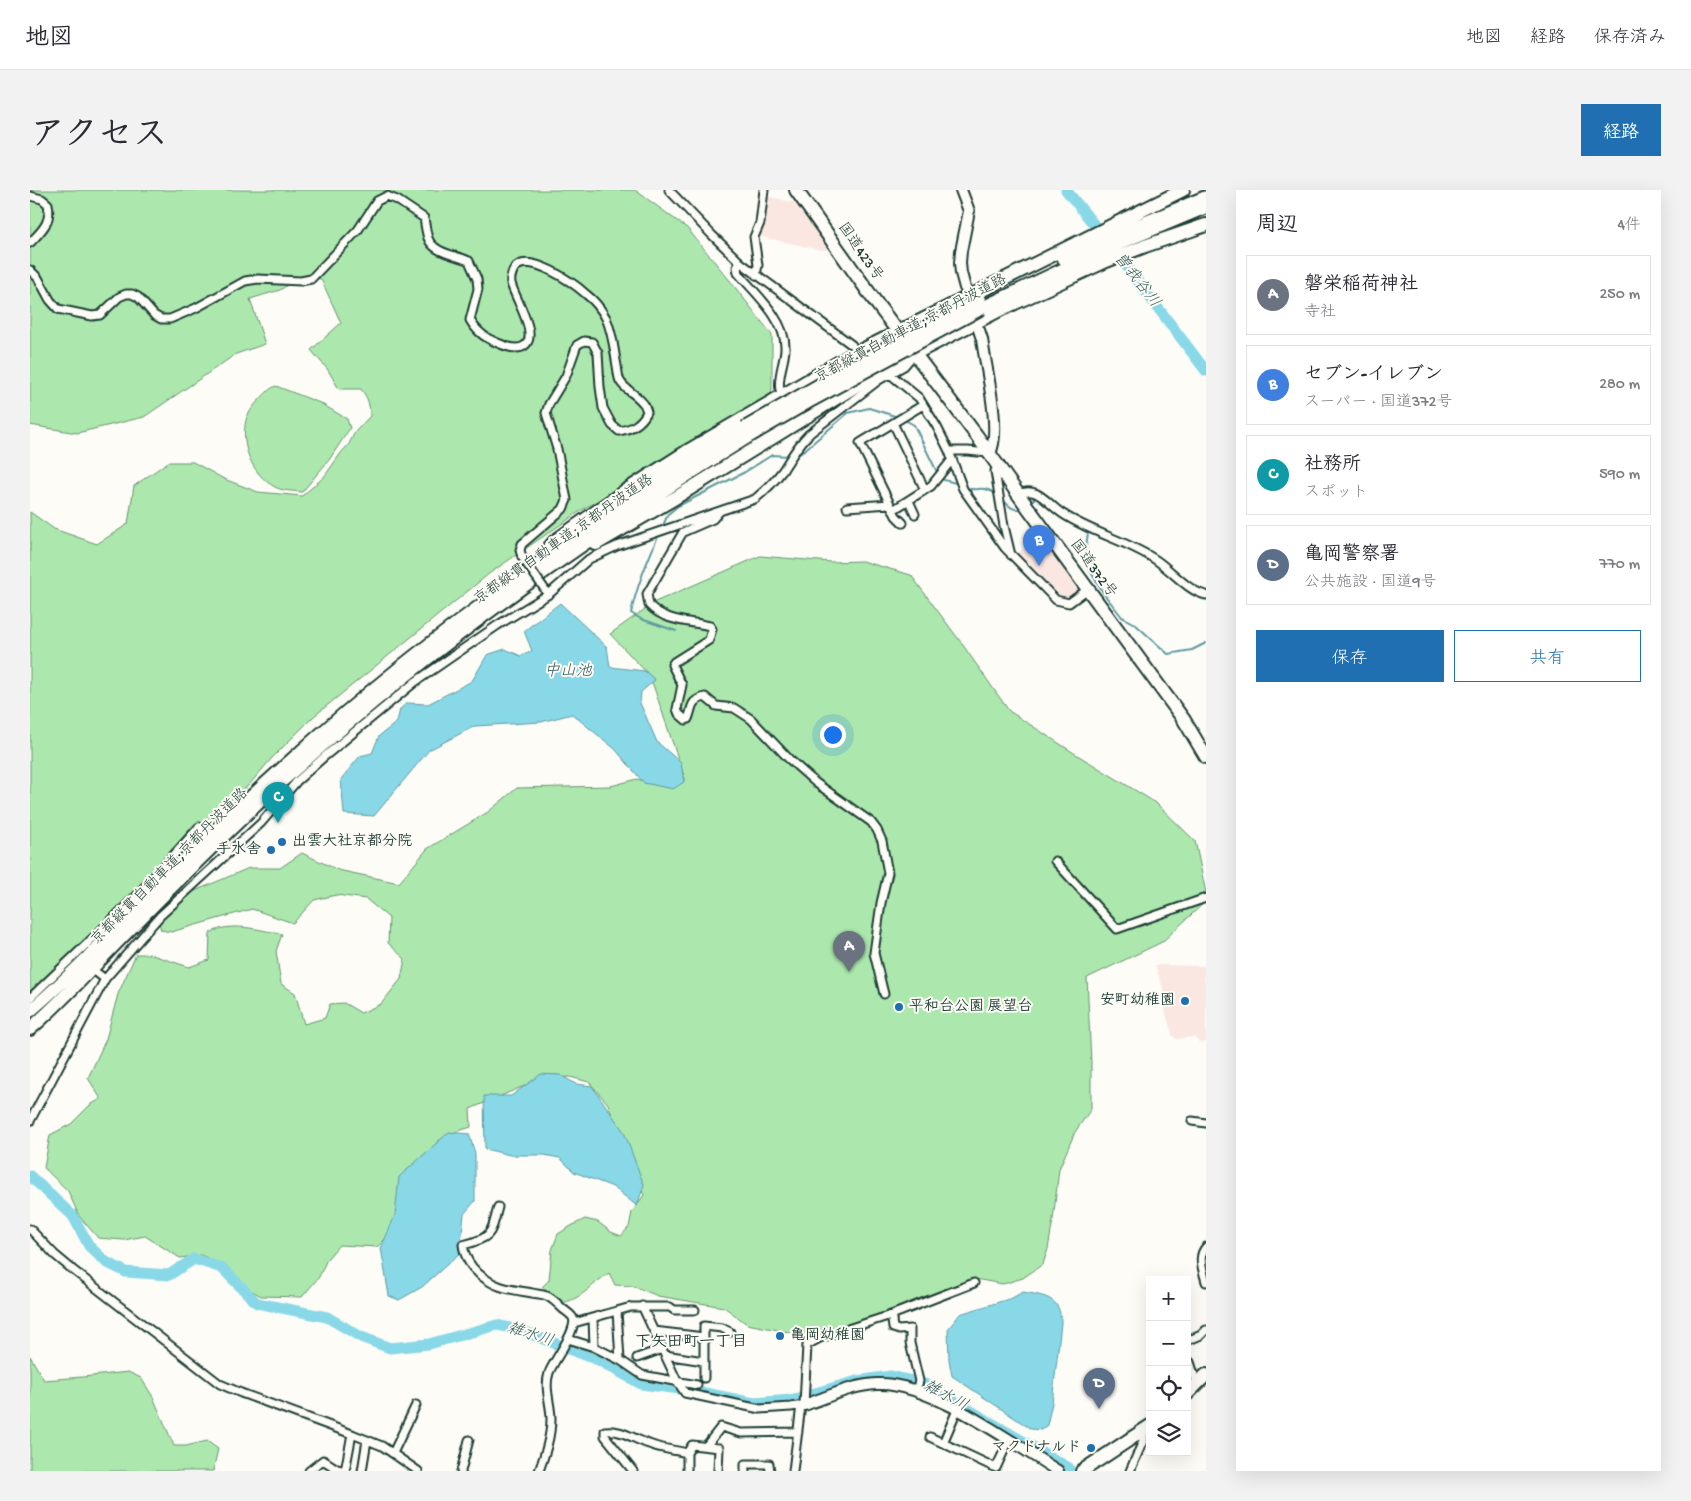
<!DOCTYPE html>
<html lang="ja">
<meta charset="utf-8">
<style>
body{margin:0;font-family:"Gochi Hand","Klee One",sans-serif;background:#f2f2f3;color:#2b2b33}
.controls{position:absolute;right:15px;bottom:15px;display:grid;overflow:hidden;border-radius:0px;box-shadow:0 5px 20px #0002}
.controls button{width:45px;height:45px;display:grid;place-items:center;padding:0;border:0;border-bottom:1px solid #e1e1e2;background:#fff;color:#2b2b33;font:25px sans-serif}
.you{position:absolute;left:802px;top:544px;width:18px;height:18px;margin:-12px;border:4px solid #fff;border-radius:50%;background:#1a73e8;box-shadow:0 0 0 8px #1a73e833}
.badge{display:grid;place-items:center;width:32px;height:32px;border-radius:50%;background:#1f6fb2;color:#fff;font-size:16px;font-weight:700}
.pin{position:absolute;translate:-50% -41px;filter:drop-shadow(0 1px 2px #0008)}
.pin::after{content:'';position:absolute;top:26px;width:18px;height:15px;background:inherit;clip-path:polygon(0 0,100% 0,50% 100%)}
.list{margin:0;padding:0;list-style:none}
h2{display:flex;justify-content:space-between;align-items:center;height:65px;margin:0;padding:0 20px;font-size:21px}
h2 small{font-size:16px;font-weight:400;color:#7c7c81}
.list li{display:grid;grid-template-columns:32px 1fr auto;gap:15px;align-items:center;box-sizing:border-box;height:80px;margin:0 10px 10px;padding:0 10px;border:1px solid #e1e1e2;border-radius:0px}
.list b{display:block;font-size:19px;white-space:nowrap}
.list p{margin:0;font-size:16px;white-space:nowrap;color:#7c7c81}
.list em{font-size:16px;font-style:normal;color:#7c7c81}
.actions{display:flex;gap:10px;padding:15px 20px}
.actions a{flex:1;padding:11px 0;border:1px solid #1f6fb2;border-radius:0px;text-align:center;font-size:18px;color:#1f6fb2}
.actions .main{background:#1f6fb2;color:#fff}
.icon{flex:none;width:28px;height:28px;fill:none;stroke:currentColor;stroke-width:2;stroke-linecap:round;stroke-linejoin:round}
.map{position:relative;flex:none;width:1176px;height:1281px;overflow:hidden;border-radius:0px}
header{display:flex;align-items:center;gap:30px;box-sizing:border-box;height:70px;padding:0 25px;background:#fff;border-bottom:1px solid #e1e1e2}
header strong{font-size:24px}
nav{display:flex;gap:28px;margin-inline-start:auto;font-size:18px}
.intro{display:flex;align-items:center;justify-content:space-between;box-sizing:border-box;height:120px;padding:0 30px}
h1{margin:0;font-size:35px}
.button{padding:12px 22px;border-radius:0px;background:#1f6fb2;color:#fff;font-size:18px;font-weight:700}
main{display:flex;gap:30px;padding:0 30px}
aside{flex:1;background:#fff;border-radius:0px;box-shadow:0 5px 20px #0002}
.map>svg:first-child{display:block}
.built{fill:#fae7e1}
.green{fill:#ace8ad;stroke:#669270}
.water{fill:#89d8e7;stroke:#5f9a9f}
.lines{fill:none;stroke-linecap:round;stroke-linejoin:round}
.stream{stroke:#5f9a9f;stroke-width:2}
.river{stroke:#89d8e7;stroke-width:11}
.street-casing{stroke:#1f3d34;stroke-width:11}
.secondary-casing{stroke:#1f3d34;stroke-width:14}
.highway-casing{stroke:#1f3d34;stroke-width:16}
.street{stroke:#fdfcf7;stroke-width:7}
.secondary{stroke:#fdfcf7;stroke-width:10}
.highway{stroke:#fdfcf7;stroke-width:12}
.street-bridge-casing{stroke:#1f3d34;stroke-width:11;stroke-linecap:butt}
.highway-bridge-casing{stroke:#1f3d34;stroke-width:16;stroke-linecap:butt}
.street-bridge{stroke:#fdfcf7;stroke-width:7}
.highway-bridge{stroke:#fdfcf7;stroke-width:12}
.poi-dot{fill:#1f6fb2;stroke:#fdfcf7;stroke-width:2}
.labels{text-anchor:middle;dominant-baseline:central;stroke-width:4;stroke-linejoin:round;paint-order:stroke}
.street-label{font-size:15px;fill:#1f3d34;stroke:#fdfcf7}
.poi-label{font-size:15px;font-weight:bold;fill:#1f3d34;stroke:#fdfcf7;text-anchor:start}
.water-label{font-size:16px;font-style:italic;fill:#345c58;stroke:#fdfcf7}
.neighbourhood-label{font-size:16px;font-weight:bold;fill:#1f3d34;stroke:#fdfcf7}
</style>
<header>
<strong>地図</strong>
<nav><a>地図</a><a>経路</a><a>保存済み</a></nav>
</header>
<div class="intro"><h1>アクセス</h1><a class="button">経路</a></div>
<main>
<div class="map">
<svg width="1176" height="1281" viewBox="0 0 1176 1281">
<rect width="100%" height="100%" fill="#fdfcf7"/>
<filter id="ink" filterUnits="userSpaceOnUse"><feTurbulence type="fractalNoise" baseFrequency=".02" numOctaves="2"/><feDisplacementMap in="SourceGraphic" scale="10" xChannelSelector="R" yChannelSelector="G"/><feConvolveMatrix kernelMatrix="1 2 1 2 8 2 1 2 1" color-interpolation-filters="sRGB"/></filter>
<g filter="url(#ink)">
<path class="built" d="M736 6 771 14 803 59 791 60 727 46Z
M1015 349 1049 395V400L1036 409 1028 407 1010 390 986 364 996 357Z
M1125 775 1176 776 1174 787 1176 798V852L1170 853 1164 847 1147 849 1143 847 1136 824 1133 798Z"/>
<path class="green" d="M0 0H605L657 38 701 92 742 145V203L661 252 552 320 460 383 283 527 242 568 219 595 161 643 85 719 20 788 0 804V322L24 339 67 354 98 334 104 296 138 272H163L194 289 228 302 272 306 294 287 311 263 319 254 325 242 340 226C340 215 338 208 331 199H309L298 180 281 160 311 133 291 89 271 86 250 100 220 109 235 154 206 164 114 227 47 243 0 235Z
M246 196 290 213 317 229 320 238 299 270 272 302C263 301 252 301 245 297 222 285 210 255 216 230 219 221 225 214 231 208 236 203 240 198 246 196Z
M730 366 801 372 832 371 881 385 930 451 979 521 1044 563 1126 613 1165 651 1176 703V711L1132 752 1057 788 1061 873V919L1045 942 1029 979 1023 1030 1018 1059 1013 1074 993 1088 973 1094 945 1089 909 1101 835 1130 776 1150 769 1144 717 1134 694 1117 628 1106 603 1096 585 1095 579 1083C562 1094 550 1111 530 1113L512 1097 519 1090 522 1060 528 1044 541 1036 555 1029 568 1032 581 1042 591 1046 599 1037 602 1022 614 1005 600 977 578 914 559 892 540 887 513 888 440 919 441 937 425 942 408 951 399 964 383 974 358 1046 347 1057 309 1055 297 1069 289 1087 272 1107 231 1106 217 1098 199 1078 171 1065 150 1068 115 1046 94 1050 68 1048 49 1026 38 1001 14 978 20 945 41 934 60 915 71 909 58 888 76 849 88 804 106 764H119L159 777 179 770 180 743C201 731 229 740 252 744L246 761 251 794 265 803 274 834 295 828 300 814 314 813 331 823 351 814 371 789 375 769 358 753 359 728 336 709 306 705 284 710 263 733 222 719 141 742 131 740 129 733 153 706 219 678H250L272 663 308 680 369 693 397 659 458 622 487 598 581 596 607 589 640 598 655 589 620 486 580 444 625 412Z
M0 1166 14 1190 53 1187 98 1182 111 1188 123 1207 144 1256H156L177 1251 188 1259 183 1281H0Z"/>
<path class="water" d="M530 413 577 457 580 477 615 481 625 490 611 502 610 513 627 552 651 573 654 592 643 599 614 593 585 559 542 524 511 532 445 536 399 560 344 626 314 624 311 589 330 566 342 563 349 546 367 532 370 519 377 513 398 514 442 491 457 465 475 459 491 466 502 461 494 441Z
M511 884 530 885 546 894 562 896 594 942 614 995 607 1016 583 997 544 982 530 968 514 965H480L455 959 454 906H481Z
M419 942 439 944 445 963V1011L434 1024 430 1063 392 1097 369 1110 359 1106 351 1058 365 1025 369 987Z
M993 1102C1015 1106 1031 1107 1031 1133L1022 1213 1017 1235 1011 1240 1001 1239 922 1186 919 1170 918 1139 930 1124 982 1108Z"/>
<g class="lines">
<path class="stream" d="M875 230 884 235 908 284
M765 266 771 263 818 223 839 218 868 227
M911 287 914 290 926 293
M936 298C949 302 950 294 966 304
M972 309C978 315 983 322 991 318
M1003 310 1006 307 1032 328 1058 343 1054 369 1056 374 1074 404 1092 427 1105 434 1138 464 1162 460 1176 453
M632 338 638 324 648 316 715 282 742 265 758 266
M629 344C618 370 607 395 601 423L611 429 646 441"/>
<path class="river" d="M1036 0 1074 47
M1084 60 1176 181
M0 986 43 1026 59 1056 76 1072 96 1082 139 1085 164 1069 192 1078 227 1113 297 1127 331 1147 360 1158 399 1154 467 1135 490 1140 568 1170 611 1194 665 1201 724 1213 761 1210 827 1191 861 1186 895 1194 1039 1278"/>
<g class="street-casing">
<path id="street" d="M639 0 682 45 711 73 822 155
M0 6 12 9 18 14C22 33 11 41 0 53
M711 73 707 77 708 83C725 103 756 130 755 158 755 172 747 186 750 200
M0 80 8 88 20 110 28 119 62 126 70 125 89 107 96 104H102L108 107 124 125 131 129H140L166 118 215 91 228 89 271 91 281 89 328 40 347 11 357 6 367 10 394 28C395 34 396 42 398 48 403 63 426 65 439 71L447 89 448 99 440 130C445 139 450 144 459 149 468 153 485 162 494 156 510 146 484 107 481 93 480 88 482 83 484 79 498 60 545 94 557 105 565 111 571 119 576 128 583 144 584 160 587 176 588 181 588 187 590 191 595 200 606 204 612 212 615 214 616 219 617 222 611 234 602 239 589 241L582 235 573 218 570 197 568 163 562 152 554 151 547 155 536 186 519 214 516 223 527 259 537 310 533 319 492 354 490 360 492 367
M726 85 728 75 724 47 730 33 734 0
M860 184 889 208 907 237 919 261 933 299 975 358 1026 410 1039 413 1058 399
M863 233 895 300
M919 261H938L958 263
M969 276 965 281 974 336 981 365
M988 304C1008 295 1017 314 1033 324 1062 343 1098 351 1126 370 1141 380 1159 402 1176 405
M879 311 885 324
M817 317 860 314
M863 320 901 296 921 271
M689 322 683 329 653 342 617 404 619 415C635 432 659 431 680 436L682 439 679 450 644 472 642 475 652 495 647 519 649 524 656 530 658 529C663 517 659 511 675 507L686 516 704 518 721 529 759 569 786 593 841 632 847 640 852 651 858 683 851 713 844 763 854 804
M873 333 866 326 830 253 893 215
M1025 671 1087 739 1176 708
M67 783 75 789
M0 808 103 710 169 637 174 643
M0 931 75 789 130 726 231 633 267 591 295 566 385 492 468 435 519 404 559 369 587 356 725 309C736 300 745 291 753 280 761 267 768 255 779 244L849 190 874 176 879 170
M1162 931 1176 933
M468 1017C461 1044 462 1048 433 1055 435 1067 439 1075 449 1084 467 1099 479 1099 502 1103 506 1104 512 1104 517 1106 523 1109 527 1113 532 1118 535 1121 541 1124 543 1128 548 1140 523 1171 519 1183 514 1198 521 1214 521 1229 521 1247 515 1264 509 1281
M0 1039 25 1065 43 1080 190 1194 211 1203 322 1244 352 1256 388 1281
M1176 1057C1167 1067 1173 1080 1176 1092
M612 1116 647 1191 655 1203 730 1219 761 1217 774 1215 777 1155 790 1148 864 1124 944 1093
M587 1121 590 1170
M864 1124 862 1130 863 1138 869 1140 880 1139V1153L889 1191 886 1201
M563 1128 564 1157
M544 1133 601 1117H640L644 1120H665
M624 1141 674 1147
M538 1149 564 1157 590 1170 612 1185 667 1195
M1157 1151 1171 1145 1176 1140
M635 1165 674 1171
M607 1168 632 1159
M1157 1172H1160L1167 1194
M674 1188V1136L692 1138 700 1142
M900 1247 966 1278 979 1250
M913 1253 927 1220
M676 1256 691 1237 711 1243 768 1242
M363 1263 386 1215
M279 1281 293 1270 307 1279 315 1281
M315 1281 322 1244
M332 1281 337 1250
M431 1281 439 1250
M603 1281 575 1246V1241C592 1239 603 1249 619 1254 631 1259 645 1260 657 1263L662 1255 689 1258 688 1281
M657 1281V1263
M715 1281V1274H739L740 1281
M763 1281 771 1215
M1100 1281 1114 1249 1113 1242"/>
</g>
<g class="secondary-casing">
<path id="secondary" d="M931 0 939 21 931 61 930 73 931 83 935 98
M949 140 952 149C955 175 972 241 960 263
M774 1215C798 1207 822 1195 847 1194 899 1191 984 1254 1028 1281"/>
</g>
<g class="highway-casing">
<path id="highway" d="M766 0 847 114 947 246 988 304 1154 530 1176 567
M1034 69 1076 49 1176 7
M952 118 1085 55 1176 17
M566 354 645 308 847 183 972 119 1074 72 1115 56 1176 35
M519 358 525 351 595 301 656 262 818 167 1153 0
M0 821C53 775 100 724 149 675 187 638 226 602 265 567 403 442 557 335 715 238
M0 839C36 808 67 772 100 739 153 685 206 632 262 582 404 454 560 345 721 245
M1157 1204 1176 1185
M1052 1281 1120 1236"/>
</g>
<use href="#street" class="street"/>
<use href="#secondary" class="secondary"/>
<use href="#highway" class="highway"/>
<g class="street-bridge-casing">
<path id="street-bridge" d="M492 367 516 401"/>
</g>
<g class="highway-bridge-casing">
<path id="highway-bridge" d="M715 238C792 193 869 149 949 110
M721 245 778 212 952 118"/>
</g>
<use href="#street-bridge" class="street-bridge"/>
<use href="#highway-bridge" class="highway-bridge"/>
</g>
</g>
<g class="poi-dot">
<circle cx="252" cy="652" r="5"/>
<circle cx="241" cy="660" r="5"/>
<circle cx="1155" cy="811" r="5"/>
<circle cx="869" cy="817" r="5"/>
<circle cx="750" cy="1146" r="5"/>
<circle cx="1061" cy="1258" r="5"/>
</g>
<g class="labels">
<g class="street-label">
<text transform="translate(830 62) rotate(55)">国道423号</text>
<text transform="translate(881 139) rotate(-28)">京都縦貫自動車道;京都丹波道路</text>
<text transform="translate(534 350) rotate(-35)">京都縦貫自動車道;京都丹波道路</text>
<text transform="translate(1063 379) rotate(54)">国道372号</text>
<text transform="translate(140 677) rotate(-45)">京都縦貫自動車道;京都丹波道路</text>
</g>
<g class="poi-label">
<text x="262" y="652">出雲大社京都分院</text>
<text x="231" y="660" text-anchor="end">手水舎</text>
<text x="1145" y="811" text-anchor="end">安町幼稚園</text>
<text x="879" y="817">平和台公園 展望台</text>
<text x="760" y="1146">亀岡幼稚園</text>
<text x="1051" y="1258" text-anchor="end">マクドナルド</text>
</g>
<g class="water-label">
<text transform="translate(1106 91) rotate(52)">曽我谷川</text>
<text x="538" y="482">中山池</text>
<text transform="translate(500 1146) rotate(18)">雑水川</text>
<text transform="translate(915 1207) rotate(28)">雑水川</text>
</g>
<g class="neighbourhood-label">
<text x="661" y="1153">下矢田町一丁目</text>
</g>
</g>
</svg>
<div class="controls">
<button>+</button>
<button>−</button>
<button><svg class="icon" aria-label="locate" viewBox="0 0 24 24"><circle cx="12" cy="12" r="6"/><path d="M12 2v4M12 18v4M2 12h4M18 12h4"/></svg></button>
<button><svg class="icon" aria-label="layers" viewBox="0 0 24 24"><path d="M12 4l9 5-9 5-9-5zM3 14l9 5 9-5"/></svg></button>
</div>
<div class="you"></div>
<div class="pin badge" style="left:819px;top:782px;background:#6b7280">A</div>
<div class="pin badge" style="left:1009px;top:376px;background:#3f7fe0">B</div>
<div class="pin badge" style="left:248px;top:633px;background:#0f9aa8">C</div>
<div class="pin badge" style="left:1069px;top:1219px;background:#5c6f8a">D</div>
</div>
<aside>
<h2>周辺<small>4件</small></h2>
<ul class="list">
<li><span class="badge" style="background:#6b7280">A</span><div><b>磐栄稲荷神社</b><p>寺社</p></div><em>250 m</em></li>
<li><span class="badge" style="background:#3f7fe0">B</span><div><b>セブン-イレブン</b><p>スーパー · 国道372号</p></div><em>280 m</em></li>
<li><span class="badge" style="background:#0f9aa8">C</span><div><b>社務所</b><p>スポット</p></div><em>590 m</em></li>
<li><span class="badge" style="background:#5c6f8a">D</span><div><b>亀岡警察署</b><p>公共施設 · 国道9号</p></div><em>770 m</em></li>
</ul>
<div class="actions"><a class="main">保存</a><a>共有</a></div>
</aside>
</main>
